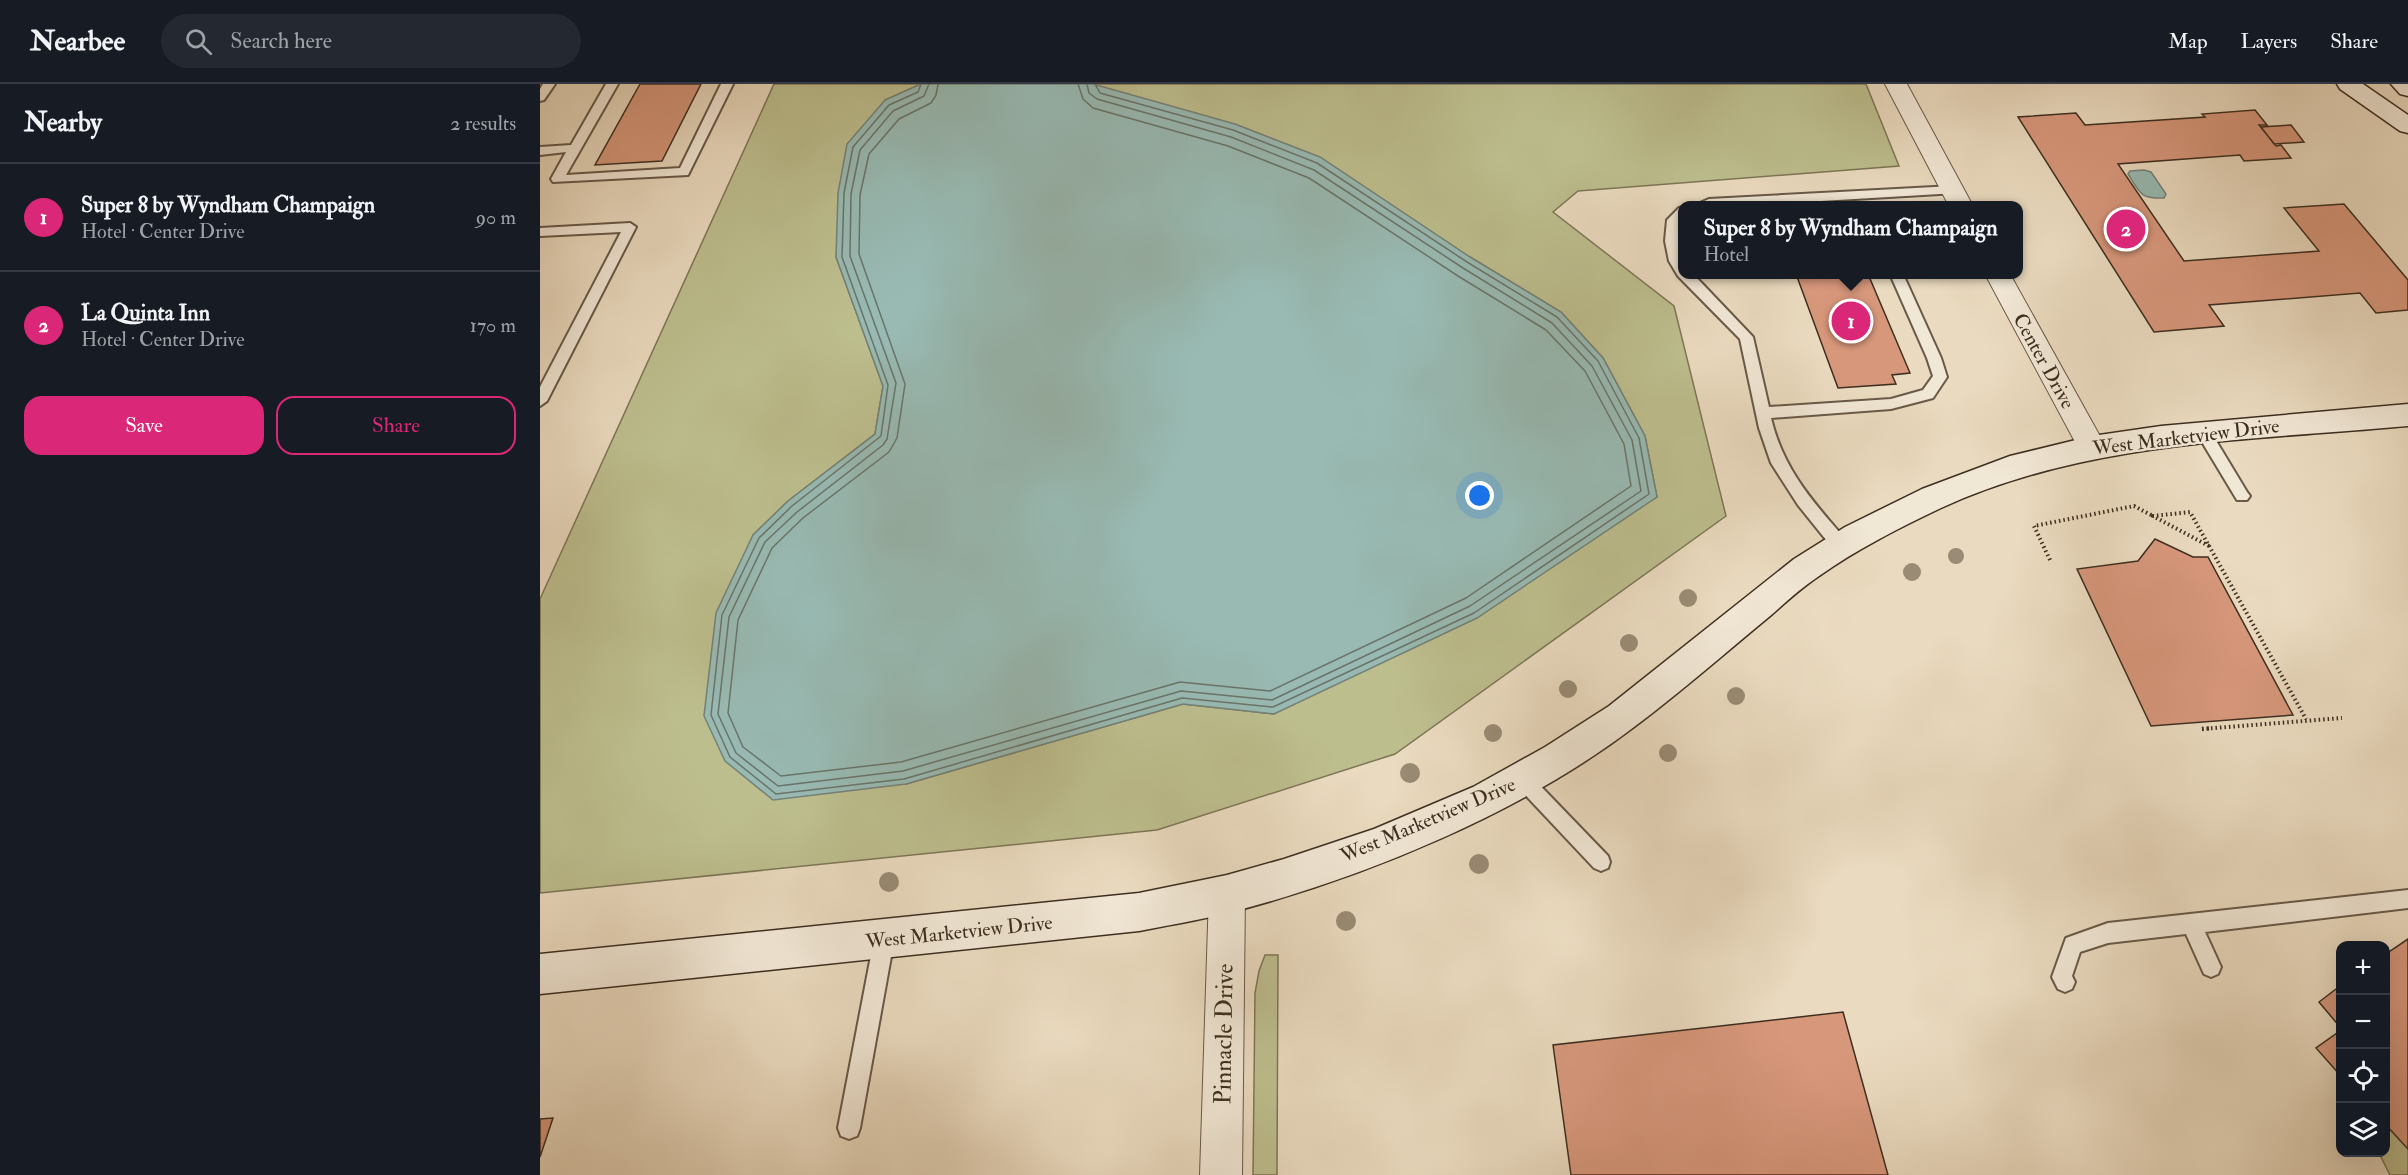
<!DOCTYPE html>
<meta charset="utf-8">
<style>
body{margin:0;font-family:"IM FELL Double Pica",serif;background:#242831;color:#f1f3f6}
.controls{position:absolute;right:18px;bottom:18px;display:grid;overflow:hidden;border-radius:12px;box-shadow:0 6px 24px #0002}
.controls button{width:54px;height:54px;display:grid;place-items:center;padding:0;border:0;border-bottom:2px solid #363941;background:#171b24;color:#f1f3f6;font:30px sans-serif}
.you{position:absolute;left:940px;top:412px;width:21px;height:21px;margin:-15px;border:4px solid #fff;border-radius:50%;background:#1a73e8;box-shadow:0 0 0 9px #1a73e833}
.badge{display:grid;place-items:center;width:39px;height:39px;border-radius:50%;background:#db2777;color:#fff;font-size:20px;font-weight:700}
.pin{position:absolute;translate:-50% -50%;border:3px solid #fff;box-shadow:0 2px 6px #0006}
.popup{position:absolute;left:1138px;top:117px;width:345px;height:78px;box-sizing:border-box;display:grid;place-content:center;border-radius:12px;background:#171b24;filter:drop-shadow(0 2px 4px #0005);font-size:20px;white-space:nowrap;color:#9ea1a6}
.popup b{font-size:22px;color:#f1f3f6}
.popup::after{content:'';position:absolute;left:50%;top:100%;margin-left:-12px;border:12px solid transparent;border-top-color:#171b24}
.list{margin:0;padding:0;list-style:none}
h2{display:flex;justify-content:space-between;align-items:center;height:78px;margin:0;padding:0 24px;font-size:26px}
h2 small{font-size:20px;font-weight:400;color:#9ea1a6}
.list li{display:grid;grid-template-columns:39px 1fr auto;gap:18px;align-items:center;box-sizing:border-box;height:108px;padding:0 24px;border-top:2px solid #363941}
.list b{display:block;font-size:22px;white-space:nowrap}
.list p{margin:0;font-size:20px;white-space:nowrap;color:#9ea1a6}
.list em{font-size:20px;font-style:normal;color:#9ea1a6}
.actions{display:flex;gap:12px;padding:18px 24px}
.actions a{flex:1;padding:14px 0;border:2px solid #db2777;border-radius:18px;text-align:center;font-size:21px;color:#db2777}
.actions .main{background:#db2777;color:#fff}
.icon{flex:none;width:33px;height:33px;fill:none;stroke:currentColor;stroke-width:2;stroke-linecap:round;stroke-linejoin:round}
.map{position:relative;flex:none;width:1868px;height:1091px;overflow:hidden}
header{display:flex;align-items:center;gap:36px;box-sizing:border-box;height:84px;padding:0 30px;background:#171b24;border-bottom:2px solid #363941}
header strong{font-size:28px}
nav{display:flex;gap:33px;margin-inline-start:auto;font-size:21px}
.search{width:420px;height:54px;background:#242831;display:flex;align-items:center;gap:15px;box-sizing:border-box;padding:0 21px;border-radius:33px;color:#9ea1a6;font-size:22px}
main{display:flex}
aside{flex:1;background:#171b24}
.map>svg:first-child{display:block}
.green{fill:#bdbe8e;stroke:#7d7657;stroke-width:1.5}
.water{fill:#98bab3;stroke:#748278;stroke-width:1.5}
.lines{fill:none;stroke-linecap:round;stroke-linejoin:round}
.shore{stroke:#6a746a;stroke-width:1.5}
.building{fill:#d7977b;stroke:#3d2e20;stroke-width:1.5}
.service-casing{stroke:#685948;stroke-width:4}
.minor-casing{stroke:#685948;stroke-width:2}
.secondary-casing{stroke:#3d2e20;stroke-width:3}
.path-far1{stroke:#3d2e20;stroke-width:4;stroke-dasharray:1.5 3;stroke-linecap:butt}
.path{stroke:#3d2e20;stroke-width:4.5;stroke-dasharray:1.5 4;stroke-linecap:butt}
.service{fill:#f1e7d5;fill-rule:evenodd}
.minor{fill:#f1e7d5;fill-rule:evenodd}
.secondary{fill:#f1e7d5;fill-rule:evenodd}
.tree{fill:#998b74}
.labels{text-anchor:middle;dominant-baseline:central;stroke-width:4.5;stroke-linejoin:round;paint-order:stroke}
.street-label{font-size:20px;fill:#3d2e20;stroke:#f1e7d5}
.near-street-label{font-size:24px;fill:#3d2e20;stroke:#f1e7d5}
</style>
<header>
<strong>Nearbee</strong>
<div class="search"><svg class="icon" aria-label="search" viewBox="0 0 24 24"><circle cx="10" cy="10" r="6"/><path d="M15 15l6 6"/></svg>Search here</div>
<nav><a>Map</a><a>Layers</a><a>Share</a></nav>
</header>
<main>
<aside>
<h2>Nearby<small>2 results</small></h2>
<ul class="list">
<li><span class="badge">1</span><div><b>Super 8 by Wyndham Champaign</b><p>Hotel · Center Drive</p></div><em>90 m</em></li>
<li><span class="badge">2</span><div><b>La Quinta Inn</b><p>Hotel · Center Drive</p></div><em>170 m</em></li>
</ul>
<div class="actions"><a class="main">Save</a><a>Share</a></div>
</aside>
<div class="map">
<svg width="1868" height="1091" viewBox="0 0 1868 1091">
<rect width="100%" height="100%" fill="#eadabf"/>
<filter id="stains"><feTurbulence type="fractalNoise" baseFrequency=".00333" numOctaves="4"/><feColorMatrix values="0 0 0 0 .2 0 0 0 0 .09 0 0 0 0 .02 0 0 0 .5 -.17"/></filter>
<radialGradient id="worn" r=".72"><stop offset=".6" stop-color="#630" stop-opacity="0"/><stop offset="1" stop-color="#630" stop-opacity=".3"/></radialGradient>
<path class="green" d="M234 0H381L345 16 296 173 343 302 335 350 248 417 213 451 366 700 643 620 734 630 1117 413 1105 352 1063 274 1021 228 930 173 580 9 553 0H1326L1359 82 1038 107 1013 128 1134 222 1186 432 855 670 617 746 0 809V515Z
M725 871H738L737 1091H713L715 909 719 887Z
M1846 1041 1868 1065V1091H1850L1839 1069 1846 1068Z"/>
<path class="water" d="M381 0H553L695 40 780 73 930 173 1021 228 1063 274 1105 352 1117 413 937 534 734 630 643 620 366 700 233 716 185 677 164 632 176 529 213 451 248 417 335 350 343 302 296 173 298 109 307 60 345 16Z
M1604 86 1611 88 1626 110 1624 114C1600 115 1600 109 1588 90L1590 87Z"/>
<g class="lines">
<path class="shore" d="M381 0 378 8 349 21 313 63 304 109 302 173 348 301 341 352 252 422 219 454 182 531 171 631 190 673 236 710 364 695 642 614 733 623 934 529 1109 410 1099 354 1058 277 1017 233 927 178 777 79 693 46 560 9 555 0
M389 0 384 12 353 27 320 66 311 110 310 172 356 299 347 355 343 361 257 428 225 458 189 533 178 630 196 669 238 702 363 687 641 607 732 616 930 522 1101 407 1092 356 1052 282 1012 239 923 184 774 86 691 53 557 15 549 9 547 0
M398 0 396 11 391 19 359 35 329 70 320 111 319 170 365 300 357 354 349 368 263 434 232 464 198 536 188 629 203 663 241 692 361 678 640 598 730 607 926 514 1091 402 1084 360 1045 287 1006 246 918 192 769 94 688 62 553 24 543 15 538 0"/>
</g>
<path class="building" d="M100 0H161L122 77 55 81Z
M1715 26 1727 41H1719L1736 62 1741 61 1751 74 1704 77 1700 71 1578 80 1644 177 1779 167 1744 124 1804 120 1868 196V226L1836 229 1820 209 1669 221 1684 242 1614 248 1478 33 1536 29 1545 41 1665 33 1662 30Z
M1751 41 1764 58 1734 60 1721 43Z
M1256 190H1328L1370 289 1352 291 1356 300 1298 304Z
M1615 455 1653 473H1668L1753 631 1611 642 1537 485 1598 477Z
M1868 855V1065L1846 1041V870Z
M1800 902V943L1779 918Z
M1303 928 1348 1091H1031L1013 961Z
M1800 947V991L1776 964Z
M13 1034 0 1073V1035Z"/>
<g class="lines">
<g class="service-casing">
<path id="service" d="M3 0H15L4 16 0 17V5Z
M66 0H78L26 91 140 84 181 0H193L148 91 13 98 11 95 26 68 0 71V63L31 61Z
M1413 102 1417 103V109L1197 122H1153L1169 115Z
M1143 123 1138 157 1143 179V190H1153L1213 253 1229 323 1351 315 1383 306 1393 292 1387 274 1350 190H1363L1401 274 1407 293 1393 314 1351 325 1231 334C1243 385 1273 418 1307 457L1309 462 1307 467 1301 468 1295 467 1258 421 1231 379 1219 344 1200 255 1138 192 1129 177 1125 157 1127 136 1139 124Z
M90 139 96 143 7 317 0 322V303L81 148 0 152V144Z
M1664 343 1669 345 1707 408 1710 412 1707 416H1697L1659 353 1657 349 1659 345Z
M982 687 988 689 1068 772 1070 778 1068 784 1061 787 1054 784 976 701 973 695 976 689Z
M1868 806V824L1665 848 1681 883 1678 890 1671 893 1664 890 1646 850 1568 859 1540 868 1532 892 1535 898 1532 905 1525 908 1518 905 1512 893 1526 854 1568 839Z
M344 846 351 849 354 856 320 1044 317 1052 309 1055 301 1052 298 1044 334 856 337 849Z"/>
</g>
<g class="minor-casing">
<path id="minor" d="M1345 0H1367L1433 122H1409Z
M1445 190H1470L1566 363 1562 371 1552 374 1542 371Z
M687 792 700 797 705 810 702 1091H660L669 810 674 797Z"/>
</g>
<g class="secondary-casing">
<path id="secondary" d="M1797 0H1823L1868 31V49L1860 47 1800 5Z
M1851 0H1868V12L1860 10Z
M1868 320V342C1713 356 1545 357 1401 424 1359 444 1317 465 1279 492 1261 504 1246 518 1230 532 1185 569 1141 608 1094 643 983 728 824 794 688 829 659 836 629 841 599 847L0 910V870L599 809 687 791 744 775 834 745 933 703 1005 663 1069 622 1254 475 1305 443 1382 405 1470 372 1552 352 1621 342Z"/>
</g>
<path class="path-far1" d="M1669 462 1613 432 1650 428 1766 635
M1510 476 1494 442 1594 422 1613 432
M1662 645 1802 634"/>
<path class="path" d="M1662 645 1673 644"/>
<use href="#service" class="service"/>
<use href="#minor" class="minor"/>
<use href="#secondary" class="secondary"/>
</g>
<g class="tree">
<circle cx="1416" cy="472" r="8"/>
<circle cx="1372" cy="488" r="9"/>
<circle cx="1148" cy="514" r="9"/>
<circle cx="1089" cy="559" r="9"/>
<circle cx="1028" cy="605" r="9"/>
<circle cx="1196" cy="612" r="9"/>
<circle cx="953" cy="649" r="9"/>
<circle cx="1128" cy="669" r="9"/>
<circle cx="870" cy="689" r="10"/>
<circle cx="939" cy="780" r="10"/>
<circle cx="349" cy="798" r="10"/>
<circle cx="806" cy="837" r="10"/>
</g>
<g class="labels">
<g class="street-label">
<text transform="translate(1504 277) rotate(61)">Center Drive</text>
<text transform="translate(1646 353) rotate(-7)">West Marketview Drive</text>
<text transform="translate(888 736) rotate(-23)">West Marketview Drive</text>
<text transform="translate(419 848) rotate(-6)">West Marketview Drive</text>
</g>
<g class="near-street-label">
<text transform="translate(684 950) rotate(-89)">Pinnacle Drive</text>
</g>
</g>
<rect width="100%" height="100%" filter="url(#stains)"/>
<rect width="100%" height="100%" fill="url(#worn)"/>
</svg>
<div class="controls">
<button>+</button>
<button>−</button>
<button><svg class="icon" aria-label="locate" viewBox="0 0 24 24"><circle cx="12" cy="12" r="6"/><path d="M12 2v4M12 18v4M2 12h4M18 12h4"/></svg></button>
<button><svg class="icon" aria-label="layers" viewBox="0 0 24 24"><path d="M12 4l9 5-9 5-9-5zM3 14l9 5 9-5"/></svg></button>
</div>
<div class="you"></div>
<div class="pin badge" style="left:1311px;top:237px">1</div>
<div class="popup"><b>Super 8 by Wyndham Champaign</b>Hotel</div>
<div class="pin badge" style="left:1586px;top:145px">2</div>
</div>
</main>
